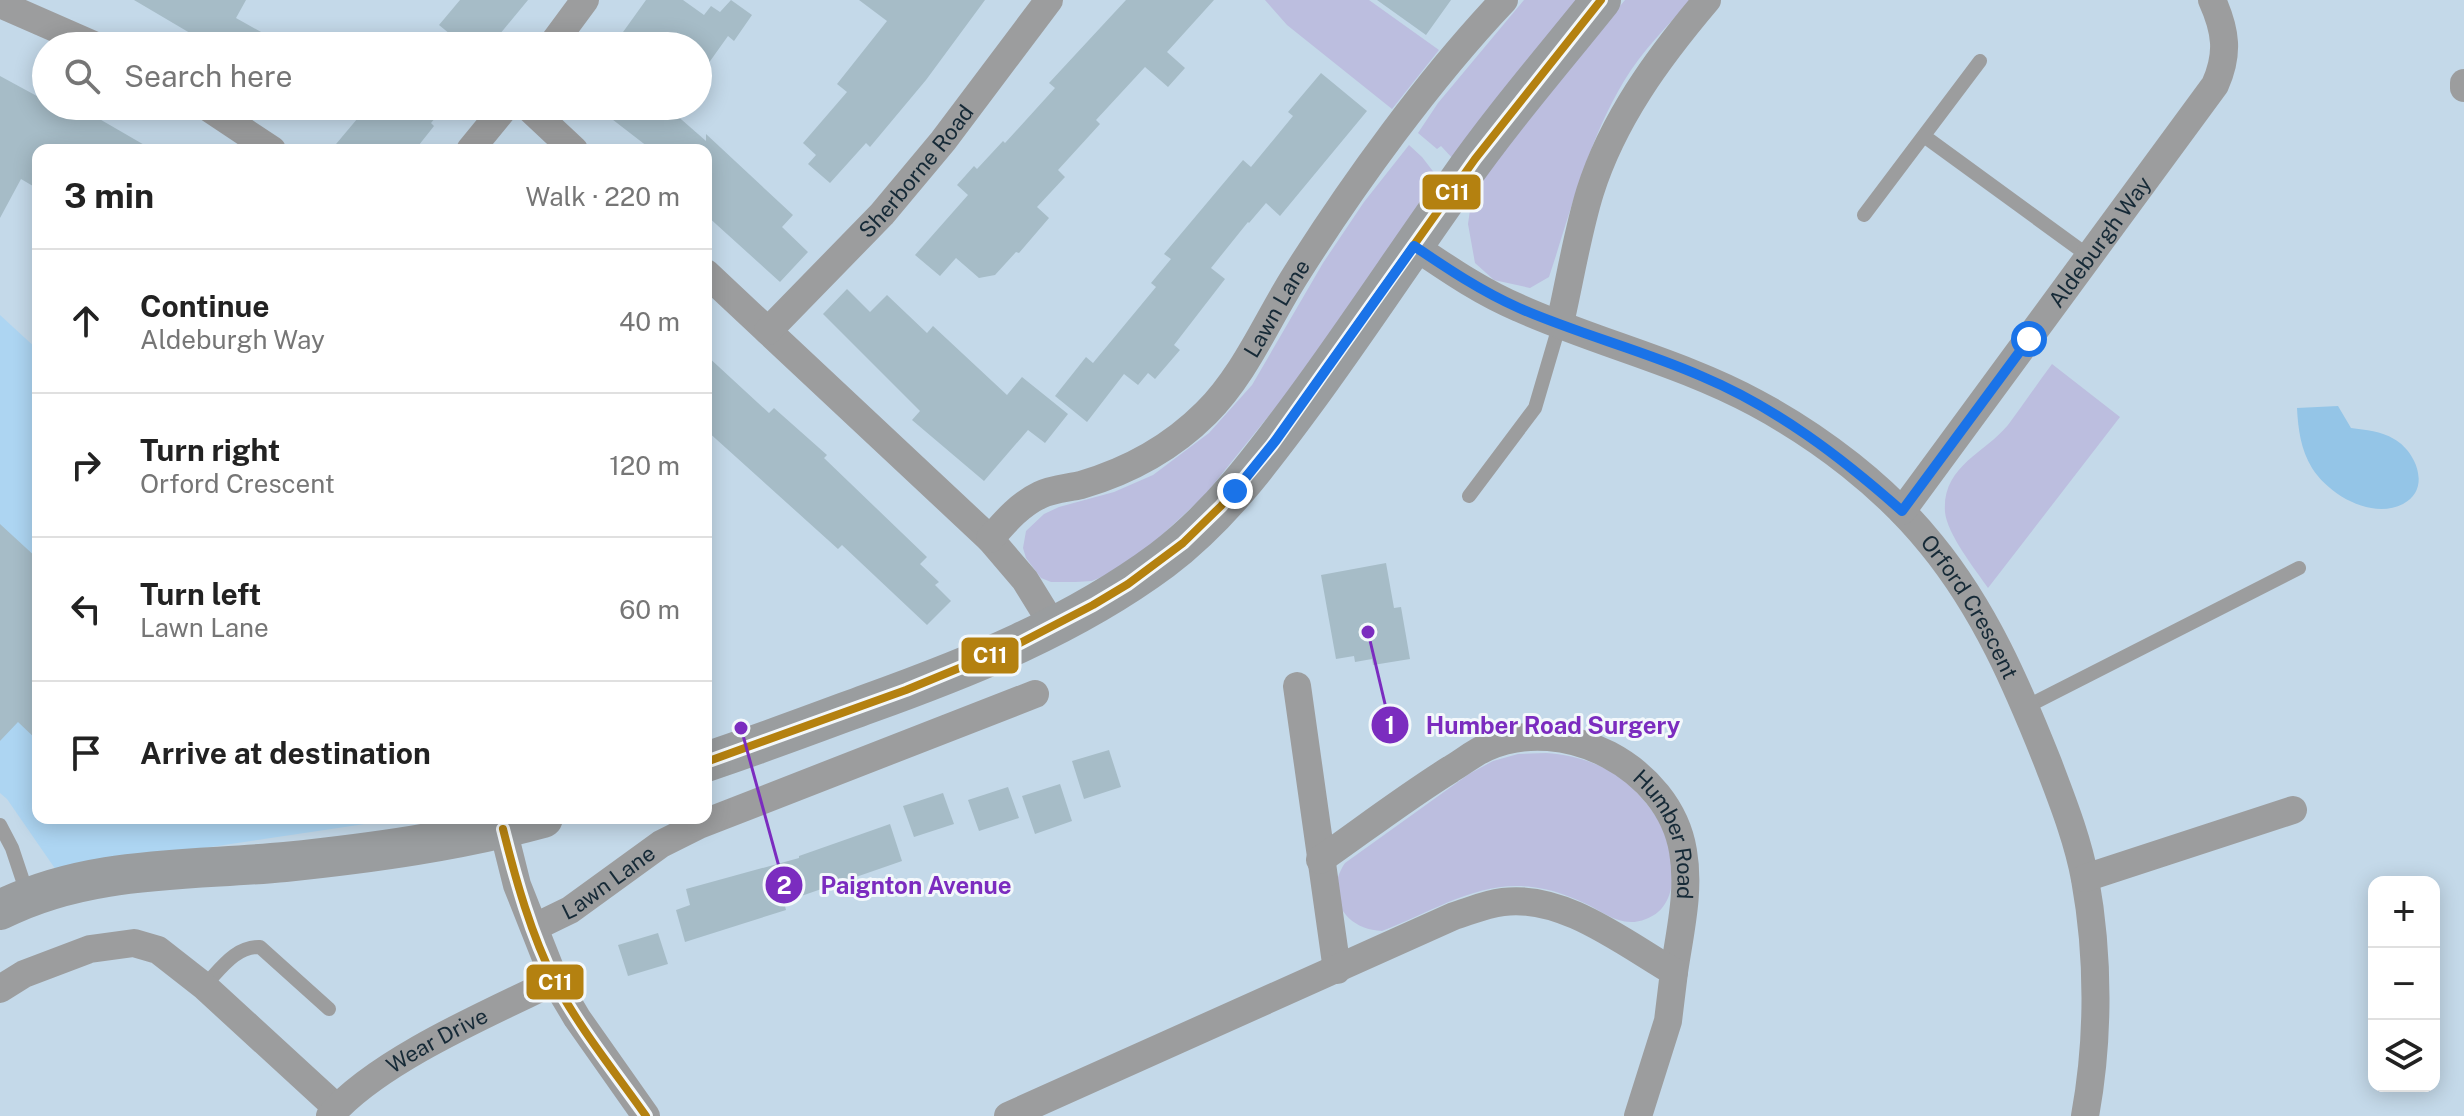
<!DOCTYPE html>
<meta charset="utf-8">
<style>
body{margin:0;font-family:"Public Sans",sans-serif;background:#f6f6f6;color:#222}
.controls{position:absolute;right:24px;bottom:24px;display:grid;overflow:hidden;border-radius:16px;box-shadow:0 4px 20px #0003}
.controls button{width:72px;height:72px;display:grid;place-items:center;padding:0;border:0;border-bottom:2px solid #e0e0e0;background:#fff;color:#222;font:40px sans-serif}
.stop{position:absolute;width:24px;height:24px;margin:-18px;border:6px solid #1a73e8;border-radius:50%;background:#fff}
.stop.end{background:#1a73e8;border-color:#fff;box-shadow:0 2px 8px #0008}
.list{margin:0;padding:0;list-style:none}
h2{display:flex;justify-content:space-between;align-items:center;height:104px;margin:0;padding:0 32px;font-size:34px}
h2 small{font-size:26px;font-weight:400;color:#767676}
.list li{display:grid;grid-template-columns:52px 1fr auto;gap:24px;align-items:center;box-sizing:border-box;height:144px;padding:0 32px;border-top:2px solid #e0e0e0}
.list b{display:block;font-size:30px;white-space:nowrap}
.list p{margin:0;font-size:26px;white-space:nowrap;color:#767676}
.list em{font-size:26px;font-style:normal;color:#767676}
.icon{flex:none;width:44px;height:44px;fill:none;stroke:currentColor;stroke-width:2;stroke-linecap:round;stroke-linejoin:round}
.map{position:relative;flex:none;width:2464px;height:1116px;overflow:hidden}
.search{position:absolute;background:#fff;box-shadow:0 4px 20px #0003;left:32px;top:32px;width:680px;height:88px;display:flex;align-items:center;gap:20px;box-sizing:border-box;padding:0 28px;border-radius:44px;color:#767676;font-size:30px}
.panel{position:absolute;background:#fff;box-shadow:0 4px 20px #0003;left:32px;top:144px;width:680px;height:680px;border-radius:16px}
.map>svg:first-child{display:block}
.built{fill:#add5f2}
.green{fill:#bcbedf}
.water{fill:#94c5e7}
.building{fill:#a6bcc7}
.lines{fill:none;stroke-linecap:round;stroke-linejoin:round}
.lane{stroke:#9c9d9e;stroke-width:14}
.street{stroke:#9c9d9e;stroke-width:28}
.secondary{stroke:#9a9d9f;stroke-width:40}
.bus-1-casing{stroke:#f3f8fb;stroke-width:14}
.bus-1{stroke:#b48110;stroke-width:8}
.route{stroke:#1a73e8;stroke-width:10}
.labels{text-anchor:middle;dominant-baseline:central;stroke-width:6;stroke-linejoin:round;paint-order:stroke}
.street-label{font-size:22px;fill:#162a37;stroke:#f3f8fb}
.leader{fill:none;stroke:#7b2cbf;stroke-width:3}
.callout-dot{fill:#7b2cbf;stroke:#f3f8fb;stroke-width:3}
.mark-label{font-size:24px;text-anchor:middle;font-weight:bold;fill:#fff}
.callout-label{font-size:24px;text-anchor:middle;font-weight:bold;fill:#7b2cbf;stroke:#f3f8fb;stroke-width:6;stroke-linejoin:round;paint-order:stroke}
.line-badge{stroke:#f3f8fb;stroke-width:3}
.badge-label{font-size:22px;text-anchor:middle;font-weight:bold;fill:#fff}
</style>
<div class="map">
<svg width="2464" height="1116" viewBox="0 0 2464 1116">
<rect width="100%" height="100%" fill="#c4d9e9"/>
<path class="built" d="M0 315 38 350V818H405L56 870 7 799 0 793Z"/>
<path class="green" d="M1265 0H1369L1439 50 1392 109 1287 25Z
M1524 0H1580L1454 160 1441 146 1437 149 1418 133 1438 103Z
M1625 0H1691C1668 25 1642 51 1624 81 1588 141 1571 211 1549 277L1530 288 1494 280 1475 263 1468 224 1474 182Z
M1409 145 1422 157 1439 179 1333 336 1204 496 1150 546 1106 575 1092 581 1076 582H1051L1041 578 1026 558 1023 548 1026 531 1044 514 1059 507 1114 492 1153 475 1209 433 1252 385 1323 263 1364 202Z
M2052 364 2120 417 1988 588C1975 569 1947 534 1945 512 1942 466 1984 454 2008 425 2023 405 2037 384 2052 364Z
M1546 753C1574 755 1602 763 1625 781 1638 792 1651 808 1660 823 1675 851 1683 906 1646 919 1621 929 1605 912 1584 903 1567 895 1550 889 1532 887 1477 880 1431 913 1382 931 1345 930 1323 895 1345 863L1469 774 1493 761 1518 754Z"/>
<path class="water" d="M2338 406 2351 428C2366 430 2381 431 2394 439 2416 451 2432 489 2403 504 2372 520 2329 495 2312 468 2301 450 2298 429 2297 408Z"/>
<path class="building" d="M134 0H246L236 18 286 46H212Z
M460 0H528L490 46H440L450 34 439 25Z
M646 0H683L704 15 711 6 720 12 731 0 752 15 734 41 728 36 698 78V46H613Z
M859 0H985L926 80 870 147 866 143 830 183 808 164 816 155 803 143 847 92 837 84 887 21Z
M1126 0H1214L1167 52 1185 68 1168 87 1145 67 1096 120 1100 124 1058 170 1065 177 1037 207 1049 218 1019 253 1016 252 995 275 979 278 956 258 940 276 915 255 968 195 957 185 974 166 977 169 1003 141 1005 143 1055 88 1049 83Z
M1377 0H1451L1426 35Z
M1321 73 1367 111 1280 216 1266 203 1249 223 1248 222 1211 268 1225 279 1174 345 1180 350 1155 379 1148 373 1138 385 1124 374 1087 422 1055 396 1086 357 1093 363 1156 287 1151 283 1171 259 1164 254 1243 160 1251 167 1293 116 1288 112Z
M0 76 46 101V106H56L68 112 72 106H77L153 150H38V189L21 179 0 218Z
M368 106H445L431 123 434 126 415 150H331Z
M595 106H666L706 141V134L793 215 782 227 808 252 780 282 706 215V150H652Z
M847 289 870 312 887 295 927 333 933 326 1007 395 1022 377 1068 414 1045 443 1028 430 984 481 912 420 920 411 823 314Z
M706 355 769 413 774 408 827 455 824 458 927 557 920 564 939 582 935 585 951 601 927 625 842 545 838 549 706 430Z
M0 524 38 559V741L18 722 0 741Z
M1386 563 1394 608 1401 607 1410 659 1373 665 1372 659 1355 662 1354 656 1336 659 1321 575Z
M1109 750 1121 787 1084 799 1072 761Z
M1060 784 1072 821 1035 834 1022 796Z
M1008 787 1019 818 979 831 968 800Z
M943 793 954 824 914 837 903 806Z
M890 824 902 861 784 902 786 910 685 942 676 910 690 905 686 889 799 858V856Z
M658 933 668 964 628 976 618 945Z"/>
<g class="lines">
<path class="lane" d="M1924 136 2090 257
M1864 215 1980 61
M1469 496 1535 408 1560 323
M2026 707 2299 568
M0 825 12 848 28 896
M204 986C220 970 235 946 260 947L329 1009"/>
<g class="street">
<path d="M0 4 96 46"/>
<path d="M551 46 585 0"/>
<path d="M2464 83V88"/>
<path d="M206 106 272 150"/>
<path d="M527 106 574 150"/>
<path d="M470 150 506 106"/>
<path id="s1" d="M1414 246C1448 269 1481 292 1519 308 1597 343 1680 362 1756 403 1821 438 1885 487 1931 544 1985 610 2017 685 2048 763 2062 800 2078 840 2085 879 2099 956 2099 1040 2085 1116"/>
<path d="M706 273 990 539 1025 580 1054 627"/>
<path d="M1560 323C1570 280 1577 234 1590 192 1613 119 1658 58 1707 0"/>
<path id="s2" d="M768 331 882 214 943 141 1049 0"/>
<path id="s3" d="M1902 511 2215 85C2229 54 2226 31 2212 0"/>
<path id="s4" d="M990 539C1005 522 1019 505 1040 495 1052 489 1068 488 1081 485 1129 471 1170 449 1206 413 1245 374 1266 322 1295 276 1353 184 1429 79 1504 0"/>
<path d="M1297 686 1337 970"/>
<path d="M503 829 517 885 555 981 577 1018 646 1116"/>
<path id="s5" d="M1320 860C1363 830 1406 797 1451 769 1463 762 1475 752 1487 747 1564 713 1669 767 1683 851 1690 891 1680 931 1674 972"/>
<path d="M2085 878 2293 810"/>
<path id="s6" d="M535 927 570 910 661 844 699 825 1035 694"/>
<path d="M0 989 24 974 90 949 134 943 158 950 204 986 337 1108"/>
<path id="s7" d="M330 1116C377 1061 489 1013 555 981"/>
<path d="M1008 1116 1454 916C1470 911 1486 904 1503 902 1563 894 1624 943 1674 972L1668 1021 1638 1116"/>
</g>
<path class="secondary" d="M706 762C760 744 813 724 867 704 970 667 1073 626 1162 560 1219 517 1262 459 1304 402 1357 330 1406 255 1458 182 1502 119 1553 60 1601 0
M0 910C89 865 189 871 285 862 372 853 459 841 543 818"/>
<g class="bus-1-casing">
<path id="bus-1" d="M706 762 906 690 1020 643 1093 605 1128 584 1183 543 1221 506 1272 445 1475 159 1601 0
M503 829C516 881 531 934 555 982 580 1029 615 1072 646 1116"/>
</g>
<use href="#bus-1" class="bus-1"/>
</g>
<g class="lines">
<path class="route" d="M1235 491 1276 440 1414 246C1448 269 1481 291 1519 308 1578 334 1642 350 1701 376 1777 408 1841 457 1902 511L2029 339"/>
</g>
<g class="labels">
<g class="street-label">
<text stroke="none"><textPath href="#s2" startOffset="218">Sherborne Road</textPath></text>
<text stroke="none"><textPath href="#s3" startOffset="334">Aldeburgh Way</textPath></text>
<text stroke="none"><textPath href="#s4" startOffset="382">Lawn Lane</textPath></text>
<text stroke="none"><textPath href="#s1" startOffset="678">Orford Crescent</textPath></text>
<text stroke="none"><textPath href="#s5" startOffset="432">Humber Road</textPath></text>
<text stroke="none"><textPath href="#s6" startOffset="86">Lawn Lane</textPath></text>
<text stroke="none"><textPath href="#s7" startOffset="132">Wear Drive</textPath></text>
</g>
</g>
<path class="leader" d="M1368 632L1390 725M741 728L784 885"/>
<g class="callout-dot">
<circle cx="1368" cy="632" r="8"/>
<circle cx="741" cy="728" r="8"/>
<circle cx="1390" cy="725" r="20"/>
<circle cx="784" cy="885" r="20"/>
</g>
<g class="mark-label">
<text x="1390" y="734">1</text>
<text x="784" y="894">2</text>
</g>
<g class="callout-label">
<text x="1553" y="734">Humber Road Surgery</text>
<text x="916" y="894">Paignton Avenue</text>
</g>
<g class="line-badge">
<rect x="1421" y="173" width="61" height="38" rx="8" fill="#b48110"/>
<rect x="960" y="636" width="60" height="39" rx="8" fill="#b48110"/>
<rect x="525" y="963" width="60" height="38" rx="8" fill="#b48110"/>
</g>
<g class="badge-label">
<text x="1452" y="200">C11</text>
<text x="990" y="663">C11</text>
<text x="555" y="990">C11</text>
</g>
</svg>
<div class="controls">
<button>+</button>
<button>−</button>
<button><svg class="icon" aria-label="layers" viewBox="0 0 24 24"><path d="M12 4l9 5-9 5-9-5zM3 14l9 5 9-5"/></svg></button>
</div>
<div class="stop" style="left:2029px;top:339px"></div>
<div class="stop end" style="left:1235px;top:491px"></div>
<div class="search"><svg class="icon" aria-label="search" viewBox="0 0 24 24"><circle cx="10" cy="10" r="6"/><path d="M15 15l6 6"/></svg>Search here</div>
<section class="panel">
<h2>3 min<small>Walk · 220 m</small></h2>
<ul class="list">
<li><svg class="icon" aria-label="ahead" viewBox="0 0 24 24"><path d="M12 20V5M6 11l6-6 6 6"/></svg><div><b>Continue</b><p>Aldeburgh Way</p></div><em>40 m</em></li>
<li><svg class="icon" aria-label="right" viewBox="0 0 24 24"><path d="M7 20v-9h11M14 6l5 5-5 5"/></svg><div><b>Turn right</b><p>Orford Crescent</p></div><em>120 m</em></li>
<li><svg class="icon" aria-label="left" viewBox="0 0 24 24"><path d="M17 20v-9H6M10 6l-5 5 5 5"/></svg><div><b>Turn left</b><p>Lawn Lane</p></div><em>60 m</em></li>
<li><svg class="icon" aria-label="arrive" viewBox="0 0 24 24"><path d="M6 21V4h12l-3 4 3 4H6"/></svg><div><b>Arrive at destination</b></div></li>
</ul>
</section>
</div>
